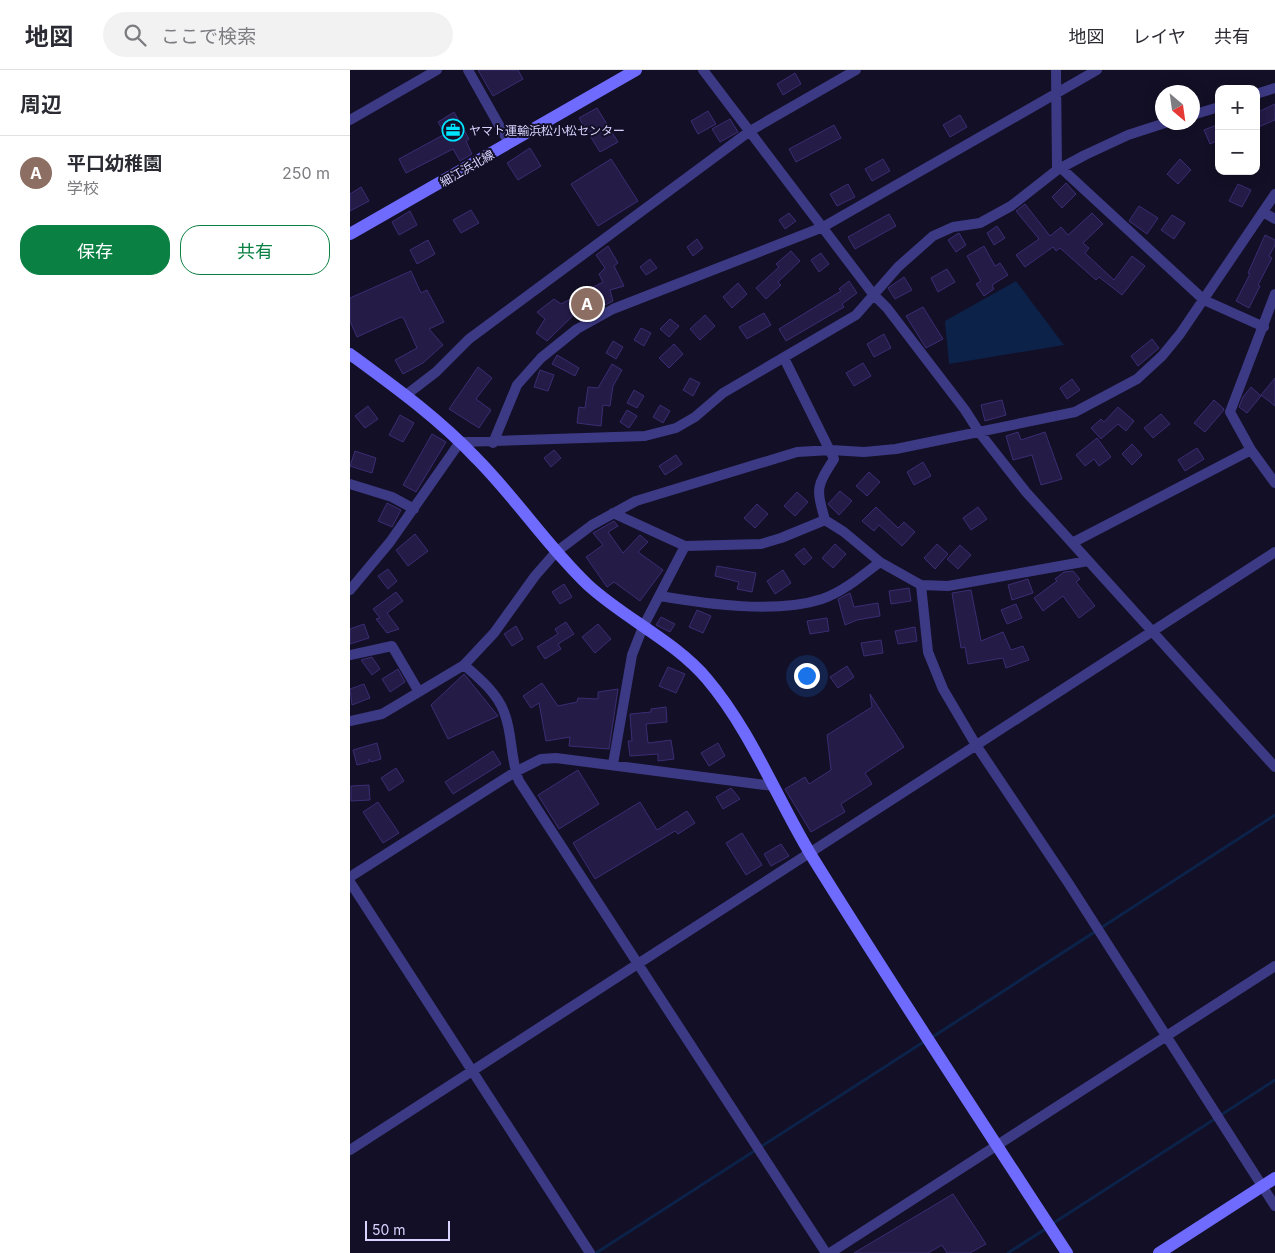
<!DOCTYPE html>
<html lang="ja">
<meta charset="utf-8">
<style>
body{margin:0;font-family:Inter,"Noto Sans JP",sans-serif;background:#f2f2f3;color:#2b2b33}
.controls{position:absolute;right:15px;top:15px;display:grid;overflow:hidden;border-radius:10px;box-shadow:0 2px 12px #0003}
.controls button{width:45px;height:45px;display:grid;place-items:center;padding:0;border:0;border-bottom:1px solid #e1e1e2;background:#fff;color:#2b2b33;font:25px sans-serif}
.compass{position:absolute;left:805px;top:15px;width:45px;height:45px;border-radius:50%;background:#fff;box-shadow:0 2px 12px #0003;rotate:151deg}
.scale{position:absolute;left:15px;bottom:12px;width:85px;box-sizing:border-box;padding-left:5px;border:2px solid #d9d4ff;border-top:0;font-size:14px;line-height:18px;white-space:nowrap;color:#d9d4ff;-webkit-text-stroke:4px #130f26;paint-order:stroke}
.you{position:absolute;left:456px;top:605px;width:18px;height:18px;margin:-12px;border:4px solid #fff;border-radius:50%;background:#1a73e8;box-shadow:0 0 0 8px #1a73e833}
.badge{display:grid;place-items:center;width:32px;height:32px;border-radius:50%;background:#0b8043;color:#fff;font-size:16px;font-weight:700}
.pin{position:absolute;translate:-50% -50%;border:2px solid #fff;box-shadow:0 1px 5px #0006}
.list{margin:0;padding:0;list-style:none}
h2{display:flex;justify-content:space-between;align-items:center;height:65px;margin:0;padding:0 20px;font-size:21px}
h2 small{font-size:16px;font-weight:400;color:#7c7c81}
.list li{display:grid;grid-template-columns:32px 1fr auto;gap:15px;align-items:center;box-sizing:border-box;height:75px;padding:0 20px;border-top:1px solid #e1e1e2}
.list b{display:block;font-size:19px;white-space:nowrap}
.list p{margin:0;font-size:16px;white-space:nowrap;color:#7c7c81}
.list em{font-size:16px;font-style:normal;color:#7c7c81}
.actions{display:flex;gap:10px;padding:15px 20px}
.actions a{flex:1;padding:11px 0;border:1px solid #0b8043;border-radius:20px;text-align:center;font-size:18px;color:#0b8043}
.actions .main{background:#0b8043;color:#fff}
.icon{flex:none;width:28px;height:28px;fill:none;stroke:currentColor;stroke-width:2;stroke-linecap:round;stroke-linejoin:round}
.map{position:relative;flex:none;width:925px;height:1183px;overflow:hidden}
header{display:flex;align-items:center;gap:30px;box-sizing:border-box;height:70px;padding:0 25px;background:#fff;border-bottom:1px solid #e1e1e2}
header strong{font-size:24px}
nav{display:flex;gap:28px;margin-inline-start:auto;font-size:18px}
.search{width:350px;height:45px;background:#f2f2f3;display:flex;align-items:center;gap:12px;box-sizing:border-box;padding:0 18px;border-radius:28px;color:#7c7c81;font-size:19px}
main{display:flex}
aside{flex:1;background:#fff}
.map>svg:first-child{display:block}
.water{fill:#0c2248}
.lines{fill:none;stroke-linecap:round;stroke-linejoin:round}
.stream{stroke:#0c2248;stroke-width:3}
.building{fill:#241b47;stroke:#3b2d73}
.street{stroke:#3d3a85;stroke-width:10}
.secondary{stroke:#6f6bff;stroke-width:12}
.labels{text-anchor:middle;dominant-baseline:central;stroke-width:4;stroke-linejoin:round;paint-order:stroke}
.poi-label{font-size:12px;fill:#d9d4ff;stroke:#130f26;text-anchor:start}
.street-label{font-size:12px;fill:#d9d4ff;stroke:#130f26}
</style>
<header>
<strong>地図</strong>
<div class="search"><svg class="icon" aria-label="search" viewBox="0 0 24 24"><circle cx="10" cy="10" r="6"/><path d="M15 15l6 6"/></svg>ここで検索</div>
<nav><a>地図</a><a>レイヤ</a><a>共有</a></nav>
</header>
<main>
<aside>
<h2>周辺<small></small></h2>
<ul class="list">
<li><span class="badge" style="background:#8d6e63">A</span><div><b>平口幼稚園</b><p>学校</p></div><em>250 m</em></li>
</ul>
<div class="actions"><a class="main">保存</a><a>共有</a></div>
</aside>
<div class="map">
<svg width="925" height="1183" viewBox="0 0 925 1183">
<rect width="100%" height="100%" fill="#130f26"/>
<path class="water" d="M666 211 714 275 599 294 595 251Z"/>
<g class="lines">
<path class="stream" d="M581 968 925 745
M702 1154 925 1010
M246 1183 575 971
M658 1183 697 1158"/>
</g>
<path class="building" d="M128 0H168L173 9 143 26Z
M445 3 451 14 433 25 427 14Z
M925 34V50L906 58V43Z
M247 38 268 72 250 82 229 48Z
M358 41 366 54 348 64 341 51Z
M104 42 119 69 116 71 122 84 110 91 103 79 56 103 49 89 95 64 88 52Z
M610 45 617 57 600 67 593 55Z
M380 49 388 62 370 72 362 59Z
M869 54V70L860 74 854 60Z
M484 55 491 68 446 92 439 79Z
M180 78 191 96 168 110 157 93Z
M261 89 288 131 248 156 221 114Z
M533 89 540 101 522 111 515 99Z
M830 89 841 100 828 114 817 104Z
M716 113 726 124 712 138 702 127Z
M498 114 505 127 487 136 480 124Z
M888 114 901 120 892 137 879 131Z
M11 117 19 131 0 141V124Z
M675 134 700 166 711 157 718 165 742 143 753 154 733 173 739 178 735 183 764 210 782 186 795 196 772 225 749 207 746 210 710 178 706 181 703 177 675 197 666 185 689 169 666 141Z
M789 136 808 148 797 164 779 151Z
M121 140 129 153 111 163 103 150Z
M60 141 67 155 49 165 42 152Z
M439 143 446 151 435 159 429 150Z
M539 144 546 156 505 179 498 167Z
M822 145 835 153 824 169 811 160Z
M647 156 655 168 644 175 637 163Z
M609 163 616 175 606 182 598 170Z
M915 165 925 170V175L919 186 922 188 908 215 910 216 899 238 886 231 900 204 898 203Z
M347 169 353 178 343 186 337 177Z
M78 170 85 184 67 194 60 180Z
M258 176 268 193 264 196 274 216 260 220 263 231 228 249 238 231 197 271 186 263 195 249 187 242 204 229 211 234 253 212 249 204 255 198 246 185Z
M634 176 645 196 650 193 658 205 642 215 644 219 634 226 626 214 631 211 617 186Z
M441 181 450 191 428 212 431 215 416 229 406 218 429 197 426 194Z
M471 183 479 194 469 202 461 190Z
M300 189 307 198 296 205 290 197Z
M597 199 605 212 588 222 581 208Z
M61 201 71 223 77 220 94 252 79 259 93 275 73 293 53 304 45 290 67 278 54 249 51 247 7 267 0 251V228Z
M554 207 562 220 545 229 538 218Z
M499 211 507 223 492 234 494 237 436 271 429 259 491 221 489 219Z
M388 213 397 224 382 238 373 227Z
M573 237 593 269 576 278 556 246Z
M414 243 421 255 397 269 389 257Z
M355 245 365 256 350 270 340 259Z
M320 249 329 256 319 267 310 259Z
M291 258 301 263 294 276 284 270Z
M534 264 541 278 524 287 517 274Z
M802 269 809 278 788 296 781 286Z
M263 271 273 277 266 289 256 283Z
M324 274 333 284 319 298 309 288Z
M207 285 229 298 225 306 202 294Z
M513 293 521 306 504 316 496 303Z
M262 294 272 300 263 316 260 336 253 335 251 356 227 353 229 337 235 338 238 317 248 318Z
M128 297 142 308 126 329 141 340 129 358 99 339Z
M190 300 204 305 198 321 184 317Z
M340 308 350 313 343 326 333 320Z
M925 308V336L911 325Z
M722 309 730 320 717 329 710 318Z
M901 317 911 326 897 343 889 337 893 327Z
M284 320 294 326 287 338 277 333Z
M652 330 656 345 635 351 631 335Z
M864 330 874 339 873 341 855 362 844 353Z
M310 335 320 341 313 353 303 347Z
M18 336 28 349 15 358 5 346Z
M768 337 784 351 776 361 768 354 751 369 741 358 751 349 754 352Z
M277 340 287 346 279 358 270 352Z
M811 344 820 354 803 368 794 358Z
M50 345 64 353 53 372 39 365Z
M668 362 671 370 695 362 712 409 691 415 682 385 663 390 656 366Z
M82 364 96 372 66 422 53 415Z
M747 368 761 387 749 396 744 389 735 396 726 385Z
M782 374 792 385 782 395 772 384Z
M847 378 854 389 835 401 828 390Z
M204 380 211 388 201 397 194 388Z
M5 381 26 388 22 403 0 396Z
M326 385 332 394 315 405 309 396Z
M573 392 581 406 564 415 557 402Z
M519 402 530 412 517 426 506 416Z
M490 421 502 431 489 445 478 434Z
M447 422 458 432 445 446 434 436Z
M37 433 51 440 42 457 28 451Z
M407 434 418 444 405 458 394 448Z
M526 437 548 458 554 452 565 462 552 476 529 455 524 461 512 451Z
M628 437 637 449 621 460 613 448Z
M264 451 268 456 258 462 273 483 290 465 298 472 288 482 313 500 290 531 264 512 257 517 236 487 253 475 243 463Z
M65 464 78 481 58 496 46 480Z
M485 474 496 484 483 498 472 488Z
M587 474 598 484 585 499 574 488Z
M610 475 621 485 608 499 597 489Z
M454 478 462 488 454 495 445 485Z
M367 496 406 503 402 522 387 519 389 512 365 506Z
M38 499 47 511 38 519 28 506Z
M433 500 441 513 425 524 417 511Z
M723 501 730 509 726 512 745 536 729 548 713 526 693 541 684 528 707 511 705 509 714 502Z
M678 509 683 523 662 530 658 515Z
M214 514 222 527 210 534 202 522Z
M559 518 561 531 541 534 539 521Z
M621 520 631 571 653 562 661 580 673 576 679 590 656 598 653 588 618 594 615 577 611 578 602 523Z
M46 522 53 531 37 543 49 559 37 563 26 549 30 548 23 539Z
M500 523 504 537 528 533 530 546 507 550 495 555 488 529Z
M666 534 672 548 657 554 651 540Z
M347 540 361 546 353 563 339 557Z
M311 547 325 554 320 562 306 555Z
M477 548 479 561 460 564 457 551Z
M216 552 224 564 208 574 211 579 195 589 187 577 208 564 205 559Z
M14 554 19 568 0 574V559Z
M248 554 261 569 245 583 232 567Z
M166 556 173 569 162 576 154 564Z
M565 557 567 571 548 574 545 561Z
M531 570 533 583 514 586 511 573Z
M22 587 30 599 22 605 11 590Z
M497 596 504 607 488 618 480 607Z
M318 597 335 604 326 623 309 616Z
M48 599 55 612 40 622 32 609Z
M114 604 148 646 98 669 81 635Z
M192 613 208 636 227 632 228 628 248 629V622L268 619 259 679 219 676 220 667 196 671 189 633 181 638 173 626Z
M14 614 20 628 2 635 0 619Z
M520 624 554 677 515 703 522 714 491 734 495 742 461 762 435 719 455 707 459 714 481 700 477 665 522 637Z
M316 637 317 652 296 654 298 673 321 670 324 689 308 691V684L280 686 278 671H282L280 644 301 642V639Z
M27 673 31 689 21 692 19 689V692L7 695 3 680Z
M368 673 375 686 359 696 351 683Z
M143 681 151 694 103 724 95 712Z
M46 698 54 711 39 721 31 708Z
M228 700 249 734 209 759 188 725Z
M19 715 20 730 1 731V716Z
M381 718 390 729 373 739 366 727Z
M28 732 49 763 33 773 13 742Z
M290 732 307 760 337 741 345 753 328 764 325 761 245 809 223 773Z
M392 763 412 795 396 805 376 773Z
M431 774 439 786 421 796 414 784Z
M603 1124 636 1174 620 1183H597L592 1175 578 1183H504Z"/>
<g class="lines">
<path class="street" d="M118 0 159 73
M353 0 523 224 537 238 615 340 629 362 676 422 925 697
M706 0 707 100
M906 24 925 18
M842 45 869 37
M0 50 87 0
M711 98 854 230 914 257
M913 142 925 149
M925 224 880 342 901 380 925 413
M434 288 484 389C466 417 466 418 475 450L494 462 530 492 571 515 598 516 738 491
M56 325 86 302 119 269 400 61 506 0
M143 373 167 315 191 288 227 259 263 239 473 157 747 0
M0 414 42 427 64 439
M263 443 335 476 411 474 431 468 475 450
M722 473 901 380
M571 515 578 582 593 619 626 675 719 814 925 1136
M0 520 40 472 110 372 295 366 326 358 345 347 373 323 506 245 548 197 583 166 603 157 630 153 661 136 707 100 735 85 778 65 818 52
M310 526C357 534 426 544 472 529 493 522 513 505 530 492
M0 585 42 576 69 622
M114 595C129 608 147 623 154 642 163 664 160 689 169 711L476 1183
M0 651 32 644 114 595 144 563 185 506 206 482 242 455 286 431 447 382 481 380 514 382 546 379 725 342 787 309 812 286 830 264 925 124
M263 694 282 585 293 557 335 476
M0 807 165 702 191 689 206 688 423 716
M0 812 240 1183
M0 1080 925 482
M480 1183 925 896"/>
<path class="secondary" d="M0 164 286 0
M0 284C45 317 88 348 126 388 166 428 197 476 238 515 275 549 325 571 357 609 401 661 426 727 461 785 544 919 631 1051 717 1183
M809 1183 925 1108"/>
</g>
<defs>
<g id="office-ring" transform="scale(1.125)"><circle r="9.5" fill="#130f26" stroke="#00e5ff" stroke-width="1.5"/><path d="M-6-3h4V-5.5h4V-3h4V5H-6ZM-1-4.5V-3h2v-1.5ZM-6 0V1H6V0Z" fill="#00e5ff"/></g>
</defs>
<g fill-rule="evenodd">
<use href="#office-ring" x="103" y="60"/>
</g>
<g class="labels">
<g class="poi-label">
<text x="119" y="60">ヤマト運輸浜松小松センター</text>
</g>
<g class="street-label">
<text transform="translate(117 98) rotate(-30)">細江浜北線</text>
</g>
</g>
</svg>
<div class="controls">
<button>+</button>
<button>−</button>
</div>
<svg class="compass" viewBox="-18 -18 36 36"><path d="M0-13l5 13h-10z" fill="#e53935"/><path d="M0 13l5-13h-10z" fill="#7c7c81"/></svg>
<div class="scale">50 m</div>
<div class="you"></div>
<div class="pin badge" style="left:237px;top:234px;background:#8d6e63">A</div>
</div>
</main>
